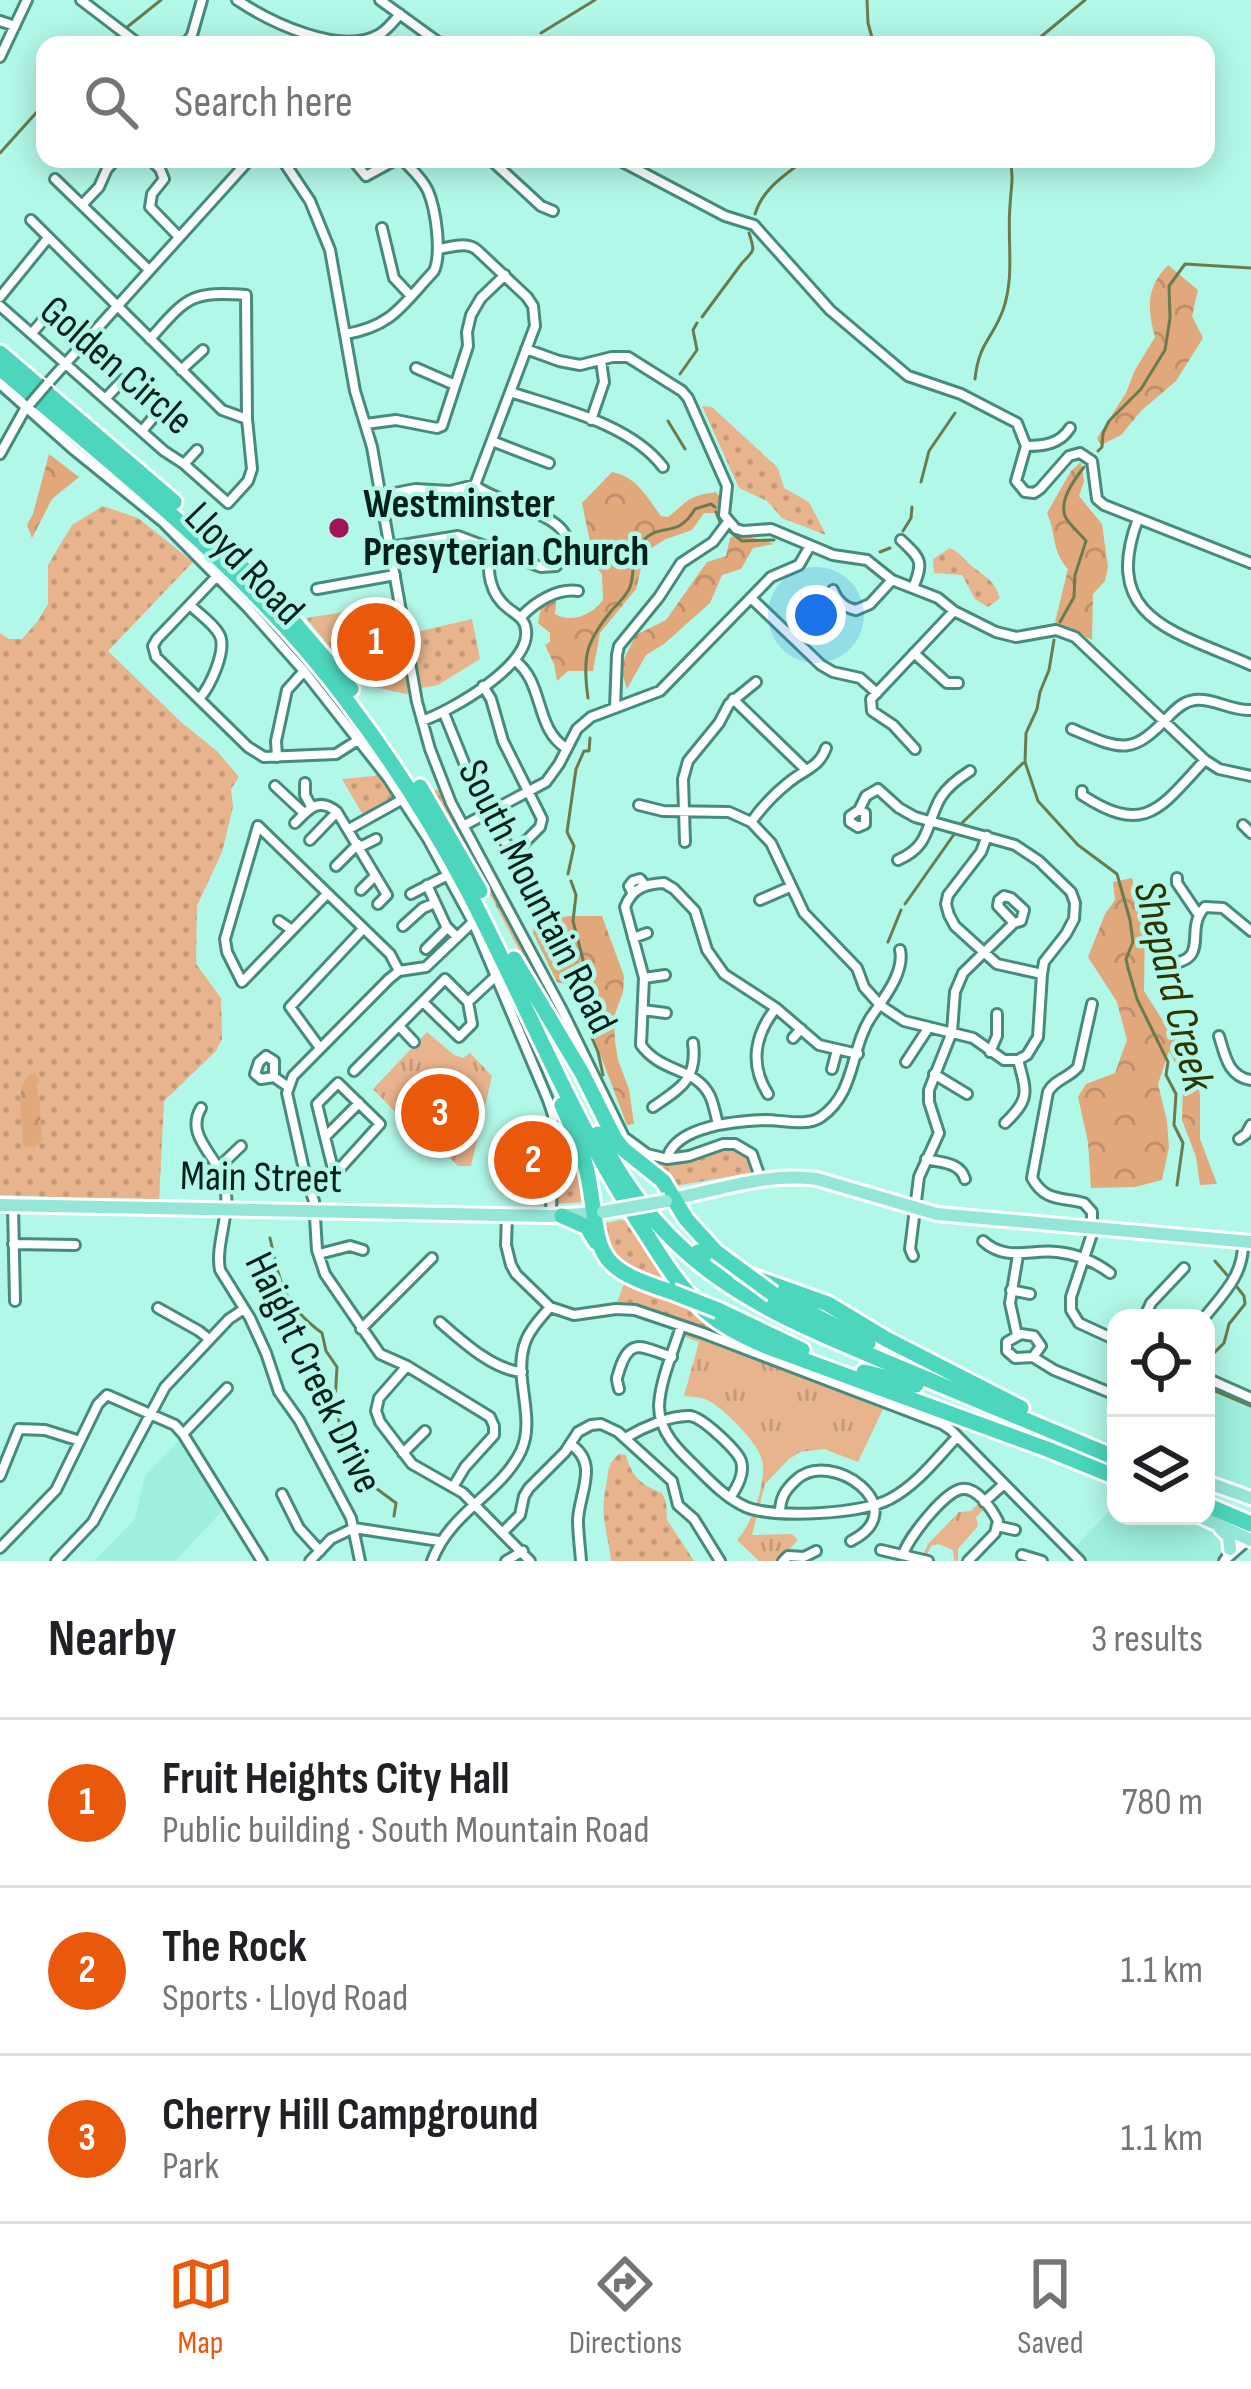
<!DOCTYPE html>
<meta charset="utf-8">
<style>
body{margin:0;font-family:"Sofia Sans Condensed",sans-serif;background:#f2f2f2;color:#202124}
.controls{position:absolute;right:36px;bottom:36px;display:grid;overflow:hidden;border-radius:24px;box-shadow:0 6px 30px #0003}
.controls button{width:108px;height:108px;display:grid;place-items:center;padding:0;border:0;border-bottom:3px solid #e0e0e0;background:#fff;color:#202124;font:60px sans-serif}
.you{position:absolute;left:816px;top:615px;width:42px;height:42px;margin:-30px;border:9px solid #fff;border-radius:50%;background:#1a73e8;box-shadow:0 0 0 18px #1a73e833}
.badge{display:grid;place-items:center;width:78px;height:78px;border-radius:50%;background:#ea580c;color:#fff;font-size:39px;font-weight:700}
.pin{position:absolute;translate:-50% -50%;border:6px solid #fff;box-shadow:0 3px 12px #0006}
.list{margin:0;padding:0;list-style:none}
h2{display:flex;justify-content:space-between;align-items:center;height:156px;margin:0;padding:0 48px;font-size:51px}
h2 small{font-size:39px;font-weight:400;color:#757577}
.list li{display:grid;grid-template-columns:78px 1fr auto;gap:36px;align-items:center;box-sizing:border-box;height:168px;padding:0 48px;border-top:3px solid #e0e0e0}
.list b{display:block;font-size:45px;white-space:nowrap}
.list p{margin:0;font-size:39px;white-space:nowrap;color:#757577}
.list em{font-size:39px;font-style:normal;color:#757577}
.icon{flex:none;width:66px;height:66px;fill:none;stroke:currentColor;stroke-width:2;stroke-linecap:round;stroke-linejoin:round}
.map{position:relative;flex:none;width:1251px;height:1561px;overflow:hidden}
.search{position:absolute;background:#fff;box-shadow:0 6px 30px #0003;left:36px;right:36px;top:36px;height:132px;display:flex;align-items:center;gap:30px;box-sizing:border-box;padding:0 42px;border-radius:24px;color:#757577;font-size:45px}
.sheet{height:660px;background:#fff}
nav{display:flex;justify-content:space-around;align-items:center;box-sizing:border-box;height:168px;border-top:3px solid #e0e0e0;background:#fff;font-size:33px;color:#757577}
nav a{display:grid;justify-items:center;gap:6px}
nav .on{color:#ea580c}
.map>svg:first-child{display:block}
.built{fill:#9eefdd}
.grass{fill:url(#grass-dots)}
.forest{fill:url(#forest-crowns)}
.park{fill:url(#park-tufts)}
.lines{fill:none;stroke-linecap:round;stroke-linejoin:round}
.stream{stroke:#6a7c4d;stroke-width:3}
.minor-casing{stroke:#478b7d;stroke-width:14}
.major-casing{stroke:#fff;stroke-width:18}
.highway-casing{stroke:#fff;stroke-width:21}
.minor{stroke:#fff;stroke-width:8}
.major{stroke:#94e6d7;stroke-width:12}
.highway{stroke:#4cd6bd;stroke-width:15}
.minor-bridge-casing{stroke:#478b7d;stroke-width:14;stroke-linecap:butt}
.major-bridge-casing{stroke:#fff;stroke-width:18;stroke-linecap:butt}
.highway-bridge-casing{stroke:#fff;stroke-width:21;stroke-linecap:butt}
.minor-bridge{stroke:#fff;stroke-width:8}
.major-bridge{stroke:#94e6d7;stroke-width:12}
.highway-bridge{stroke:#4cd6bd;stroke-width:15}
.poi-dot{fill:#a21359;stroke:#b2f8e8;stroke-width:4.5}
.labels{text-anchor:middle;dominant-baseline:central;stroke-width:9;stroke-linejoin:round;paint-order:stroke}
.street-label{font-size:42px;fill:#021f1a;stroke:#b2f8e8}
.poi-label{font-size:42px;font-weight:bold;fill:#021f1a;stroke:#b2f8e8;text-anchor:start}
.water-label{font-size:45px;font-style:italic;fill:#2d3501;stroke:#b2f8e8}
</style>
<div class="map">
<svg width="1251" height="1561" viewBox="0 0 1251 1561">
<defs>
<pattern id="grass-dots" width="8" height="8" patternUnits="userSpaceOnUse" patternTransform="scale(3)"><rect width="8" height="8" fill="#e7b48d"/><path d="M2 2h.1M6 6h.1" fill="none" stroke="#c49a79" stroke-width="1.8" stroke-linecap="round"/></pattern>
<pattern id="forest-crowns" width="20" height="18" patternUnits="userSpaceOnUse" patternTransform="scale(3)"><rect width="20" height="18" fill="#e1a87c"/><path d="M2 6a3 3 0 1 1 6 0M12 15a3 3 0 1 1 6 0" fill="none" stroke="#bf906b"/></pattern>
<pattern id="park-tufts" width="24" height="20" patternUnits="userSpaceOnUse" patternTransform="scale(3)"><rect width="24" height="20" fill="#e7b48d"/><path d="M3 7l-1-3M5 7V3M7 7l1-3M15 17l-1-3M17 17v-4M19 17l1-3" fill="none" stroke="#c49a79"/></pattern>
</defs>
<rect width="100%" height="100%" fill="#b2f8e8"/>
<path class="built" d="M1206 1384 1251 1402V1493L1206 1477Z
M181 1438 224 1509 175 1561H94L135 1519 145 1476Z
M1116 1504V1516H1188L1221 1531 1224 1534 1225 1550 1215 1561H1086L1073 1549Z"/>
<path class="grass" d="M702 406 712 407 778 468 784 488 809 502 826 535 782 518 767 501 739 488Z
M103 506 138 518 193 562 108 651 181 722 218 752 239 777 231 789 233 807 222 852 197 906 196 964 221 998 222 1039 216 1051 164 1101 159 1201 0 1195V633L9 639H22L37 622 48 604V565L72 525Z
M950 548C961 553 964 560 973 567 987 578 994 580 1000 598L988 607 975 599 962 575 934 573 933 559Z
M472 619 480 659 438 685 421 688 412 633Z
M378 774 394 798 363 815 342 779 374 776Z
M437 789C459 819 476 859 494 893 520 943 551 994 576 1046 589 1073 605 1124 625 1144 673 1196 733 1114 753 1170L750 1173 675 1186 661 1173 633 1153 614 1131 453 824 432 793Z
M555 1125 578 1154 586 1201 583 1202 555 1204Z
M621 1220 631 1222 680 1289 613 1262 597 1225Z
M582 1228 597 1251 691 1302 979 1429 977 1434 737 1342 632 1306 616 1305 624 1284 602 1267Z
M619 1454 626 1455C632 1477 641 1485 662 1493L666 1502 667 1520 694 1561H611C607 1527 599 1517 607 1481 609 1468 608 1464 619 1454Z"/>
<path class="forest" d="M1168 265 1198 290 1192 316 1203 338 1176 381 1142 410 1121 435 1101 445 1097 438 1126 393 1135 370 1155 337C1147 308 1146 288 1168 265Z
M49 454 79 477 52 499 32 538 27 525 33 514Z
M1081 462 1084 481 1079 496 1102 524 1108 567 1105 581 1093 594 1092 640 1055 622 1068 569C1051 550 1057 536 1047 513L1071 471Z
M612 472C637 477 646 496 661 516L668 517C689 501 687 496 716 492L721 499 717 513H704L692 530 666 539 645 552 636 589 600 633 593 671H568L557 681 554 664 545 645 550 642V633L538 623 542 602 556 601 555 614C571 624 593 614 603 600L602 574 590 561 591 547 582 503Z
M738 533 774 544 753 548 741 569 722 575 710 603 664 644 646 655 627 689 620 667 636 635 666 620 707 562 726 556 730 538Z
M1132 878 1145 929 1144 991 1172 1035 1186 1046 1195 1070 1200 1095V1139L1217 1184 1200 1185 1196 1157 1182 1120 1183 1079 1169 1051 1158 1084 1167 1121 1169 1147 1162 1180 1135 1187 1091 1188 1088 1142 1078 1097 1086 1084 1115 1073 1127 1040 1117 1002 1088 957 1105 914 1115 900 1113 882Z
M570 916H602L624 976 623 992 614 1017 615 1041 618 1060 629 1089 634 1124 627 1125 574 986 557 982 533 933 534 922Z
M30 1074H35L39 1081 36 1085 39 1097 42 1141 34 1148 24 1146 22 1143C26 1122 11 1094 30 1074Z"/>
<path class="park" d="M396 604 411 695 360 684 306 618Z
M427 1032 454 1055 463 1058 470 1053 492 1076 471 1166H458L430 1138 425 1143 373 1089Z
M685 1333 884 1407 858 1462 824 1449 800 1452 789 1459 765 1484 752 1535 792 1534 798 1540 778 1561H759L737 1540C752 1525 767 1481 762 1460 758 1443 726 1411 711 1402 703 1397 693 1397 684 1396L699 1342 682 1336Z
M979 1503 985 1508 976 1517 978 1526 958 1549V1561H954L953 1550 938 1544 931 1546 926 1557H922L928 1544 959 1512 971 1511Z"/>
<g class="lines">
<path class="stream" d="M867 0 868 23 874 45
M126 28 161 0
M541 33 595 0
M108 45 118 35
M1031 45 1085 0
M0 153 45 103
M755 214C762 189 786 174 806 159
M702 317 742 263C755 250 755 251 749 233
M680 374 697 350 693 330 697 323
M975 379C979 342 992 340 1003 310 1015 276 1007 241 1010 206 1011 185 1014 180 1010 159
M668 421 685 449
M1098 451 1102 447 1103 433 1109 421 1141 389 1165 350 1170 318 1169 286 1185 264 1251 268
M921 482 929 451 955 413
M716 512 720 522
M728 530 742 541 774 540
M903 531 911 518 912 507
M880 552 890 548
M1060 622 1074 597 1075 575 1086 541C1080 533 1068 524 1065 516 1059 499 1075 479 1084 467
M1054 640 1049 670 1040 692 1037 709 1026 733 1025 762 1038 801 1078 845 1117 874 1130 920 1133 942 1126 959 1128 968 1137 999 1168 1062 1166 1075 1176 1094 1174 1125 1183 1143 1177 1185
M588 698C582 656 586 642 612 610 618 604 627 595 630 587 636 571 629 556 642 542 660 521 677 540 695 509L711 504 715 507
M962 823 1023 763
M568 874 574 846 567 832 576 769 584 751H589L590 738
M571 881 576 895 573 921 588 979 583 1017 598 1052 603 1075
M905 904 955 833
M888 942 901 910
M270 1238C280 1283 283 1304 322 1333L326 1351 337 1367 335 1402 346 1455 359 1461 369 1483 396 1503 394 1516
M1215 1261 1227 1275
M1206 1361 1224 1343 1229 1324 1245 1304 1244 1296 1237 1287
M1206 1387 1251 1406"/>
<g class="minor-casing">
<path id="minor" d="M81 0 140 45
M237 0C270 22 341 57 380 34 388 29 394 21 400 14
M380 0 442 45
M0 21 15 26
M185 45 192 35 202 0
M0 57 27 0
M150 159 160 169 164 179 152 194 150 207 179 237
M282 159 310 201 330 250 355 391 372 447 417 702 430 749 451 803 563 1012 624 1137 647 1154 667 1159 689 1156 723 1144H735L752 1154 761 1180
M352 159 366 176 397 159
M490 159 541 206 553 211
M617 159 725 216 754 225 830 310 908 376 961 394 1017 423 1026 446 1016 481 1025 492 1034 493 1040 489 1069 456 1080 453 1092 461 1097 499 1104 505 1251 563
M55 179 149 270
M82 205 99 187 107 169 116 159
M31 220 222 410 247 419
M382 228 394 278 411 296
M0 297 48 238
M0 306 164 451 184 464 228 503 248 481 252 469 247 419 246 295C189 291 187 298 150 339
M32 333 53 309
M346 334C393 326 403 304 434 271 442 253 436 210 428 191 423 179 411 169 402 159
M526 349 559 361 580 365 612 357H628L682 391 688 398 727 486 724 515 736 529 743 531 771 529 833 555 867 560 892 580 938 598 954 611 996 632 1016 637 1056 630 1075 637 1205 760 1219 769 1251 776
M416 368 455 385
M181 370 203 350
M48 383 250 159
M0 384 74 450 163 522 248 608 304 671 388 778 428 839 473 922 548 1100 553 1115 551 1216
M510 392C559 408 631 424 663 467
M106 398 123 380
M591 420 604 382 601 361
M366 424 396 420 437 428 442 426 468 346 467 332 471 315 481 298 505 275
M142 431 157 413
M492 441 549 463
M1026 446C1044 446 1060 444 1070 428
M0 454 25 409
M184 464 197 450
M380 496 415 489 450 491 475 485 535 326 533 306 527 297 477 250C467 241 452 247 439 249
M1138 519C1100 620 1177 632 1251 665
M901 540C921 559 924 561 913 588
M390 547 458 536 541 567 556 566C601 516 497 507 475 485
M217 576 157 639 153 646 156 657 248 747 264 757 336 754 358 740
M317 589 395 575
M833 590C837 600 845 608 856 610L870 604 892 580
M751 598 821 665 833 672 860 678 877 693
M190 605C199 614 213 623 219 634 228 649 210 687 199 699
M521 617C535 602 557 588 578 591
M914 653 947 683H958
M514 660C545 682 534 728 566 748
M733 699 806 770
M615 708 617 655 619 646 659 597 681 563 713 542 728 522
M444 713 465 765 505 842 511 848 520 847 540 827 542 819 503 741 491 699 483 686
M422 721C450 711 531 666 526 630 525 619 517 615 509 609 490 595 485 570 492 549
M1072 729C1122 750 1131 757 1171 714 1178 707 1185 701 1195 700 1214 698 1231 711 1250 710
M915 749 893 725 872 711 871 699 954 611
M277 757 276 741 287 690 304 671
M305 783V795L311 806
M275 786 304 813
M1082 791V795C1146 837 1161 807 1205 760
M639 805 663 811 729 812 751 822 771 843 804 913 857 968 864 987 880 1005 904 1021 973 1038 1004 1060H1018L1027 1055 1038 1037 1042 974 1044 962 1066 934 1074 919 1075 903 1071 892 1039 861 1015 845 915 817 899 808 878 789 866 796 859 810 865 813V824L858 827
M752 821C762 807 774 794 788 783 803 770 819 768 826 748
M295 823C309 808 319 797 337 812L387 895 378 904
M1243 825 1251 833
M463 826 546 782 559 764 577 729 591 717 660 691 771 577 799 565 810 546
M858 827 850 822V816L859 810
M349 829 403 799
M987 836 981 852 948 895 946 904 949 915 955 926 997 964 1042 974
M310 840 337 812
M685 842 683 779 688 761 719 723 729 704 756 682
M360 847 376 839
M898 860C932 845 925 824 941 797 948 786 959 778 970 771
M336 866 358 844
M1177 878V883L1198 914
M427 885 446 926 457 937
M361 890 375 876
M632 892 629 886 633 881 640 879 645 885
M327 894 242 982 227 952 225 939 258 826 390 954 399 971
M411 894 448 875
M760 900 790 887
M279 921 292 930
M403 926 423 908 435 903
M633 938 647 933
M426 949 447 928
M1169 964C1212 959 1183 930 1205 907L1223 908 1251 931
M644 978 665 975
M468 1002 497 975
M1092 1004 1078 1067C1069 1078 1055 1079 1048 1092L1032 1178C1045 1202 1061 1197 1084 1203L1092 1212V1234L1071 1297V1310L1079 1323 1116 1340
M643 1010 666 1013
M399 1026 414 1042
M1219 1036C1225 1055 1228 1077 1251 1080
M793 1038 801 1029
M320 1048 290 1007 363 929
M990 1052 997 1036V1014
M906 1062 929 1027
M832 1069 837 1050
M354 1071 445 979 468 1002 472 1024 459 1037 423 1002
M934 1074 967 1094
M274 1077 261 1079 255 1074 259 1062 266 1056 274 1061V1077L287 1086
M768 1094C749 1064 755 1034 776 1008
M653 1107C679 1089 698 1080 693 1043
M201 1108C184 1137 219 1156 225 1185 231 1214 215 1244 220 1270L250 1318 266 1353 279 1392 299 1420 351 1518 360 1561
M1005 1123C1030 1099 1027 1093 1018 1060
M718 1125C716 1116 714 1105 710 1096 696 1067 662 1074 641 1045L644 978 625 907C632 888 645 884 664 883L674 889 695 911 707 950 724 974 776 1008 819 1045 858 1054
M1239 1139 1246 1134 1251 1125
M667 1159C675 1126 737 1121 766 1120 782 1120 807 1127 821 1117 856 1093 850 1049 871 1017 883 999 905 973 900 950
M926 1159C942 1163 960 1162 965 1179
M218 1168 241 1146
M334 1173 325 1137 359 1103
M310 1184 334 1175 380 1124 338 1083 317 1104 325 1137
M13 1206 15 1301
M507 1215 506 1245 511 1265 516 1274 550 1307 574 1315 616 1309 635 1310 703 1333 942 1424 951 1430 1080 1561
M983 1241C1006 1262 1030 1249 1057 1252 1076 1254 1094 1261 1110 1273
M13 1244 75 1245
M319 1254 350 1246 363 1250
M913 1256 910 1249 919 1177 939 1133 929 1102V1090L952 1032 955 992 963 973 1014 923 1021 921 1024 910 1011 898 1004 896 999 900 998 906 1014 923
M1011 1290 1030 1294
M158 1308 199 1331 209 1339
M1144 1318 1151 1303 1184 1268
M1204 1318C1223 1294 1244 1275 1243 1242
M440 1322C462 1341 493 1370 522 1372
M681 1326C674 1350 660 1380 659 1406 659 1432 678 1450 696 1467 711 1482 726 1498 746 1507 775 1519 863 1514 890 1499 917 1485 937 1458 957 1437
M361 1329 432 1258
M1017 1335 1010 1303 1018 1255
M1033 1357 1041 1346 1034 1336 1021 1334 1007 1342V1351L1015 1358 1033 1357 1054 1370 1116 1395
M407 1366 379 1398 376 1411 380 1422 412 1464 463 1493 530 1561
M1206 1378 1251 1398
M619 1389C616 1375 616 1382 620 1368 631 1335 645 1349 672 1357
M19 1429 45 1430 80 1441
M183 1434 227 1388
M625 1438C642 1428 670 1415 690 1416 702 1417 737 1450 741 1461 745 1474 737 1487 730 1498
M570 1444C600 1463 579 1493 578 1520 578 1533 580 1547 581 1561
M403 1453 425 1431
M0 1476 19 1429
M453 1487 465 1467 494 1435V1426L490 1417 407 1366 380 1354 325 1274 317 1250 314 1201 305 1174 287 1093 293 1076 389 979 399 971 426 967 473 922
M282 1494 299 1528 320 1551
M984 1502 1004 1484
M780 1513C780 1498 785 1490 796 1480 830 1447 916 1508 851 1541
M997 1526 1015 1530
M503 1532 520 1515 524 1496 529 1488 565 1452 578 1432 591 1425 601 1424 618 1432 672 1481 678 1505 694 1519 720 1561
M0 1548 56 1490 98 1404 107 1395 175 1425 183 1434 262 1561
M881 1550 928 1561
M903 1555C907 1539 945 1491 962 1489 977 1487 992 1509 998 1521L995 1533 968 1561
M1022 1555 1042 1561
M1226 1559 1250 1538
M56 1561 93 1522 165 1387 229 1319 244 1309
M310 1561 331 1539 354 1528 439 1541
M432 1561C450 1512 501 1493 521 1451 536 1418 514 1380 524 1346 528 1331 540 1319 550 1307
M506 1561 523 1551
M783 1561 788 1556 804 1557 816 1551
M1224 1561 1244 1533"/>
</g>
<g class="major-casing">
<path id="major" d="M667 1200C717 1191 766 1172 817 1179L937 1214 1251 1242
M0 1205 551 1216 599 1213
M1206 1482 1251 1498
M1199 1516 1251 1540
M1220 1528 1229 1537 1230 1549"/>
</g>
<g class="highway-casing">
<path id="highway" d="M0 353 174 502
M0 368C122 473 250 571 347 701 393 762 434 826 469 893 528 1006 574 1126 645 1232 661 1257 677 1284 699 1305 719 1325 743 1336 768 1347L1047 1449 1116 1477
M205 530 276 601 351 689
M420 787 480 891
M514 959 582 1073 615 1139 623 1149 663 1181 686 1219 716 1252
M562 1105C572 1128 583 1151 588 1176 602 1252 588 1266 672 1292
M598 1134C669 1275 767 1312 903 1369 974 1398 1045 1428 1116 1458
M562 1216 587 1227 596 1242
M698 1252 733 1270 828 1304 886 1339 1021 1408
M773 1294 868 1343
M718 1310 802 1350
M864 1372 916 1385
M1206 1505 1251 1524"/>
</g>
<use href="#minor" class="minor"/>
<use href="#major" class="major"/>
<use href="#highway" class="highway"/>
<g class="minor-bridge-casing">
<path id="minor-bridge" d="M30 404 48 383"/>
</g>
<g class="major-bridge-casing">
<path id="major-bridge" d="M603 1212 666 1201"/>
</g>
<g class="highway-bridge-casing">
<path id="highway-bridge" d="M716 1252 773 1294
M672 1292 718 1310"/>
</g>
<use href="#minor-bridge" class="minor-bridge"/>
<use href="#major-bridge" class="major-bridge"/>
<use href="#highway-bridge" class="highway-bridge"/>
</g>
<circle class="poi-dot" cx="339" cy="528" r="12"/>
<g class="labels">
<g class="street-label">
<text transform="translate(116 366) rotate(41)">Golden Circle</text>
<text transform="translate(244 564) rotate(46)">Lloyd Road</text>
<text transform="translate(537 897) rotate(63)">South Mountain Road</text>
<text transform="translate(261 1178) rotate(1)">Main Street</text>
<text transform="translate(313 1373) rotate(64)">Haight Creek Drive</text>
</g>
<g class="poi-label">
<text x="363" y="504">Westminster<tspan x="363" dy="48">Presyterian Church</tspan></text>
</g>
<g class="water-label">
<text transform="translate(1173 986) rotate(76)">Shepard Creek</text>
</g>
</g>
</svg>
<div class="controls">
<button><svg class="icon" aria-label="locate" viewBox="0 0 24 24"><circle cx="12" cy="12" r="6"/><path d="M12 2v4M12 18v4M2 12h4M18 12h4"/></svg></button>
<button><svg class="icon" aria-label="layers" viewBox="0 0 24 24"><path d="M12 4l9 5-9 5-9-5zM3 14l9 5 9-5"/></svg></button>
</div>
<div class="you"></div>
<div class="pin badge" style="left:376px;top:642px">1</div>
<div class="pin badge" style="left:533px;top:1160px">2</div>
<div class="pin badge" style="left:440px;top:1113px">3</div>
<div class="search"><svg class="icon" aria-label="search" viewBox="0 0 24 24"><circle cx="10" cy="10" r="6"/><path d="M15 15l6 6"/></svg>Search here</div>
</div>
<section class="sheet">
<h2>Nearby<small>3 results</small></h2>
<ul class="list">
<li><span class="badge">1</span><div><b>Fruit Heights City Hall</b><p>Public building · South Mountain Road</p></div><em>780 m</em></li>
<li><span class="badge">2</span><div><b>The Rock</b><p>Sports · Lloyd Road</p></div><em>1.1 km</em></li>
<li><span class="badge">3</span><div><b>Cherry Hill Campground</b><p>Park</p></div><em>1.1 km</em></li>
</ul>
</section>
<nav>
<a class="on"><svg class="icon" aria-label="map" viewBox="0 0 24 24"><path d="M3 6l6-2 6 2 6-2v14l-6 2-6-2-6 2zM9 4v14M15 6v14"/></svg>Map</a>
<a><svg class="icon" aria-label="directions" viewBox="0 0 24 24"><path d="M12 3l9 9-9 9-9-9zM9 14v-3h6M13 9l2 2-2 2"/></svg>Directions</a>
<a><svg class="icon" aria-label="saved" viewBox="0 0 24 24"><path d="M7 4h10v16l-5-4-5 4z"/></svg>Saved</a>
</nav>
